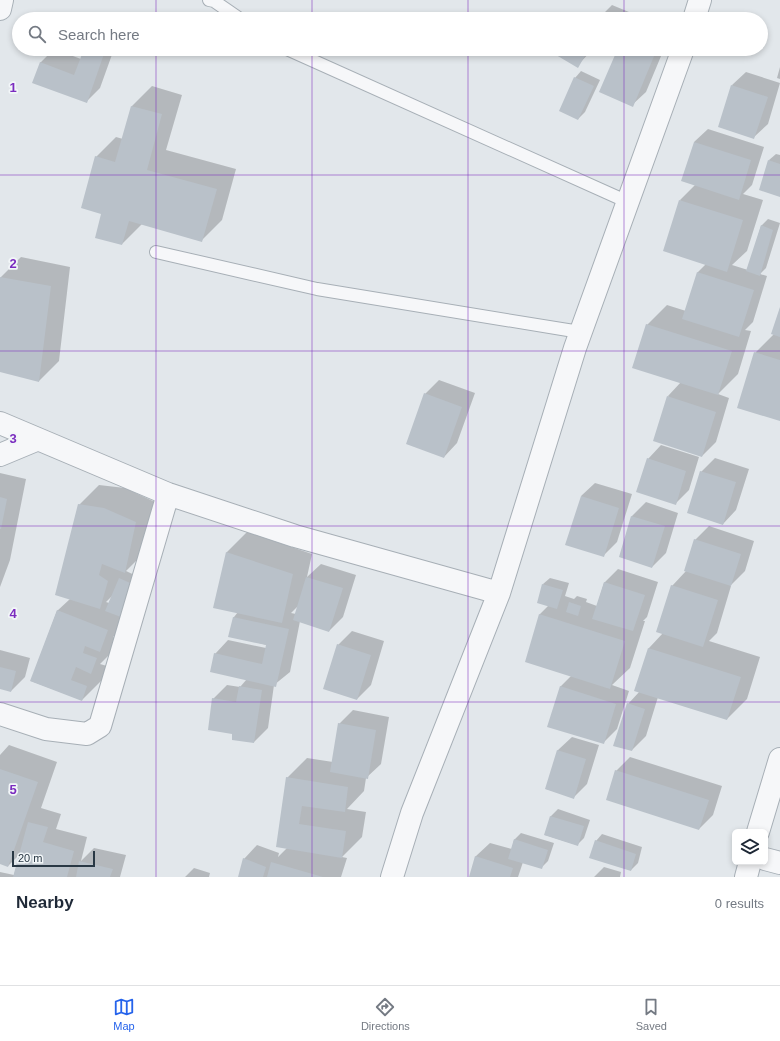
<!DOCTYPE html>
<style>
body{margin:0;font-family:Arial,sans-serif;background:#f2f2f3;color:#1f2937}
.controls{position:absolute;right:12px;bottom:12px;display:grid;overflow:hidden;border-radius:6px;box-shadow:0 2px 6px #0003}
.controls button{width:36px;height:36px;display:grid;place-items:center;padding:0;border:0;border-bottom:1px solid #e0e1e3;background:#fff;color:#1f2937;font:20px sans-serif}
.scale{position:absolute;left:12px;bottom:10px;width:83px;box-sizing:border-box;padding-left:4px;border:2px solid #293844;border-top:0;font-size:11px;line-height:14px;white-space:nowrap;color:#293844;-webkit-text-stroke:3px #f2f6f8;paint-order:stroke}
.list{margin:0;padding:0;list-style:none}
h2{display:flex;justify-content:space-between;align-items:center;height:52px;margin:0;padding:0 16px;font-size:17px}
h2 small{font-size:13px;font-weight:400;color:#747a83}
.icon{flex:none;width:22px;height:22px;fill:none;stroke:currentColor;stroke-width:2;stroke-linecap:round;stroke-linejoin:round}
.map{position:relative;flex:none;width:780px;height:877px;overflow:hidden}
.search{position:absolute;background:#fff;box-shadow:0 2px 6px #0003;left:12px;right:12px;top:12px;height:44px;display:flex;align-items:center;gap:10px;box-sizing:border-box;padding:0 14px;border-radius:22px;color:#747a83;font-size:15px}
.sheet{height:108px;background:#fff}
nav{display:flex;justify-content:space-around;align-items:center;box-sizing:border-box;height:56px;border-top:1px solid #e0e1e3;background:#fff;font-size:11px;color:#747a83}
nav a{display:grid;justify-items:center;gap:2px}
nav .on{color:#2563eb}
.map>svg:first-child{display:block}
.shadow{fill:#0003;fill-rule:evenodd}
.building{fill:#b9c1c9}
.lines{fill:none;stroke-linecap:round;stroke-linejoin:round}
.service-casing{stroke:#a7afb6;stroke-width:14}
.minor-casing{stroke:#a7afb6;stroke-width:24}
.service{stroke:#f6f7f9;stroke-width:12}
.minor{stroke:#f6f7f9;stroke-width:22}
.grid{fill:none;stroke:#7b2cbf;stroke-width:1;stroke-opacity:0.55}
.grid-label{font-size:13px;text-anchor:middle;font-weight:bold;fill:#7b2cbf;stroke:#f2f6f8;stroke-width:3.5;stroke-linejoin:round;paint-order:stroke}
</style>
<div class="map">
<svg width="780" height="877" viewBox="0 0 780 877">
<rect width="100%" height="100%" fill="#e2e7eb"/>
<path class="shadow" d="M612 5 646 19H598Z
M552 12 564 19H545Z
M54 49 81 59 85 49H114L100 88 86 102 40 63Z
M548 49H593L577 66Z
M604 49H664L646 92 632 105 616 54Z
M780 67V79L777 78Z
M581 71 600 80 585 112 578 119 575 78Z
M746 72 780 83 768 124 754 137 732 85Z
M152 86 182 95 166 150 236 169 222 220 202 240 142 224 122 244 102 214 96 157 116 137 123 139 132 106Z
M708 129 764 147 752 185 743 194 763 200 747 251 732 265 748 270 761 226 768 219 780 223 766 268 760 274 767 276 753 322 745 330 751 331 738 374 718 394 729 398 716 442 702 456 668 396 681 382 647 325 667 305 686 311 698 272 706 264 680 200 695 185 694 142Z
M776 154 780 155V196L769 160Z
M21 257 70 267 59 361 39 381 0 371 1 277Z
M780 309V420L755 353 774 334Z
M439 380 475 393 457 443 444 457 425 394Z
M661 445 699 457 689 490 675 504 648 459Z
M715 458 749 469 736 510 723 524 701 472Z
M0 473 26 479 10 560 0 587Z
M595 483 632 494 617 542 603 556 581 496Z
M99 485 125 488 155 502 145 552 126 571 143 579 120 631 113 637 117 638 111 653 100 664 107 666 102 680 82 700 31 681 57 611 70 599 79 505ZM113 595 109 603 106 602Z
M646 502 678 513 666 553 652 567 620 556 632 516Z
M709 526 754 541 745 571 730 586H731L717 633 709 641 760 657 747 699 727 719 658 697 646 736 632 750 628 704 640 691 649 648 663 633 672 586 686 571 695 540Z
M247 532 312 554 307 577 321 564 356 575 343 617 329 631 300 621 290 672 274 685 268 728 254 742 234 734 213 699 227 685 240 687 247 679 215 654 228 640 266 648 267 645 230 636 234 617 238 612 214 607 227 552ZM298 606 296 614 291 613Z
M618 569 658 582 647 617 643 621H645L630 668 612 685 629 691 617 729 603 743 560 687 572 675 526 661 540 614 549 605 543 584 550 578 569 583 565 596 574 599 577 596 587 599 586 602 597 606 604 583Z
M352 631 384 641 371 685 357 699 338 645Z
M0 650 30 658 25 677 11 691 0 688Z
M353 710 389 717 381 764 366 778 364 791 347 809 366 812 362 837 342 857 347 858 341 877H239L244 859 257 845 279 853 278 857 287 848V778L307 758 333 762 339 724Z
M572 737 599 745 587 784 574 797 546 789 558 750Z
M9 745 57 762 41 808 61 814 56 829 87 837 81 861 94 848 126 855 120 877H0V872L14 875 20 854 8 866 0 863V755Z
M630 757 722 786 713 815 699 829 616 771Z
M558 809 590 820 584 838 577 845 545 835 551 816Z
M521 833 554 843 548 861 541 868 523 862 518 877H470L476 856 490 843 512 849 514 840Z
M602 834 642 847 638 863 631 870 596 841Z
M604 867 621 872 620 877H594Z
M194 868 210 873 209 877H185Z"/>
<path class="building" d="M84 49H99L105 51 87 103 32 83 40 62 74 75Z
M546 49H578L586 54 578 68Z
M601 49H657L633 107 599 92 615 55Z
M574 77 594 86 578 120 559 111Z
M731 85 768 97 754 139 718 127Z
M131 106 162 114 147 170 217 189 202 242 129 221 122 245 95 238 101 214 81 208 95 156 115 162Z
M694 142 751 160 739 200 681 181Z
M768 160 780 164V197L759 190Z
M679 200 743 220 727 272 663 251Z
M761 225 773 230 760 276 746 271Z
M697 272 754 290 739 337 682 319Z
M0 277 51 286 39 382 0 372Z
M780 307V337L771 334Z
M646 324 732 351 718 395 632 368Z
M754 352 780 360V421L737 408Z
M424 393 462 407 444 458 406 444Z
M667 396 716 412 702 457 653 441Z
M647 458 686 471 676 505 636 492Z
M700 471 736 482 723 525 687 513Z
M581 496 619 508 604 557 565 545Z
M0 497 7 499 1 529H0Z
M78 504 104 508 136 522 125 573 102 564 99 575 108 581 100 609 55 595Z
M631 516 665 526 652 568 619 557Z
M694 539 741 554 731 586 684 571Z
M226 552 293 574 282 623 213 608Z
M306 577 343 588 329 632 293 620Z
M119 578 137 586 126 619 105 611Z
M604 582 645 595 633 631 592 619Z
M542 584 563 590 557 609 537 603Z
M671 585 718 600 703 647 656 632Z
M569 602 581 606 578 616 566 612Z
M57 610 108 630 100 652 85 646 83 653 97 658 91 674 76 667 71 680 87 686 82 701 30 681Z
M539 614 625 641 610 689 525 662Z
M233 617 289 629 276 687 210 672 214 653 262 664 266 645 228 637Z
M337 644 371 655 357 700 323 689Z
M648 648 741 677 727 720 634 691Z
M0 667 16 671 11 692 0 689Z
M239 686 262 690 254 743 232 740V734L208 730 212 698 236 702Z
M560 686 616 704 604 744 547 727Z
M627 703 645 709 632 751 613 746Z
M338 723 376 730 368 779 330 772Z
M557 750 586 759 574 799 545 789Z
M0 769 38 782 8 867 0 864Z
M615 770 709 800 699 830 606 800Z
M286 777 348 787 345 812 302 806 299 824 346 831 342 858 276 847Z
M550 816 584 826 578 846 544 835Z
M28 822 48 827 43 842 74 851 67 877H13Z
M514 839 548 850 542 869 508 859Z
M595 840 636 854 631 871 589 858Z
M475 856 513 868 510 877H469Z
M243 858 266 867 263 877H238Z
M79 861 113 869 110 877H76Z
M271 862 323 877H267Z"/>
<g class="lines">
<g class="service-casing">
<path id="service" d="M209 0 214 1 240 19
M287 49 628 202
M156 252 317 289 580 332"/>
</g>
<g class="minor-casing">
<path id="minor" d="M0 9 2 0
M694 19 700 0
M0 423 168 494 295 536 499 593
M0 455 36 440
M0 714 46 729 87 734 100 726 168 494
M758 832 780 759
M765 859 780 863
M392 877 412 813 499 593 575 348 683 49
M746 877 750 862"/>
</g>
<use href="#service" class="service"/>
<use href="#minor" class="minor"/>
</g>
<path class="grid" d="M156 0V19M312 0V19M468 0V19M624 0V19M156 49V877M312 49V877M468 49V877M624 49V877M0 175H780M0 351H780M0 526H780M0 702H780"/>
<g class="grid-label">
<text x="13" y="92">1</text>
<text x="13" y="268">2</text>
<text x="13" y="443">3</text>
<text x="13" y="618">4</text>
<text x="13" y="794">5</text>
</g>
</svg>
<div class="controls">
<button><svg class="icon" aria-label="layers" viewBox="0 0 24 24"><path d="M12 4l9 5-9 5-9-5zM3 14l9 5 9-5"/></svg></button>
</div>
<div class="scale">20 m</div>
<div class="search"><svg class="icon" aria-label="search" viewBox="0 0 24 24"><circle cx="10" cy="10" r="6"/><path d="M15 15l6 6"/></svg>Search here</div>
</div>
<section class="sheet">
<h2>Nearby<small>0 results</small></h2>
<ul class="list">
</ul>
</section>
<nav>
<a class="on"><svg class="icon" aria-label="map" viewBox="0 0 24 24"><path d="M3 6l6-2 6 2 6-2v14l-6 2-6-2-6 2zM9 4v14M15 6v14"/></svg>Map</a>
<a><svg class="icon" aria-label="directions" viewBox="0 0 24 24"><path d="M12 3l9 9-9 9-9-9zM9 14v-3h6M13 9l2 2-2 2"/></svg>Directions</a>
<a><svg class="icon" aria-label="saved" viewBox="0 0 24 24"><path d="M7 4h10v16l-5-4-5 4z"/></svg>Saved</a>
</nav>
